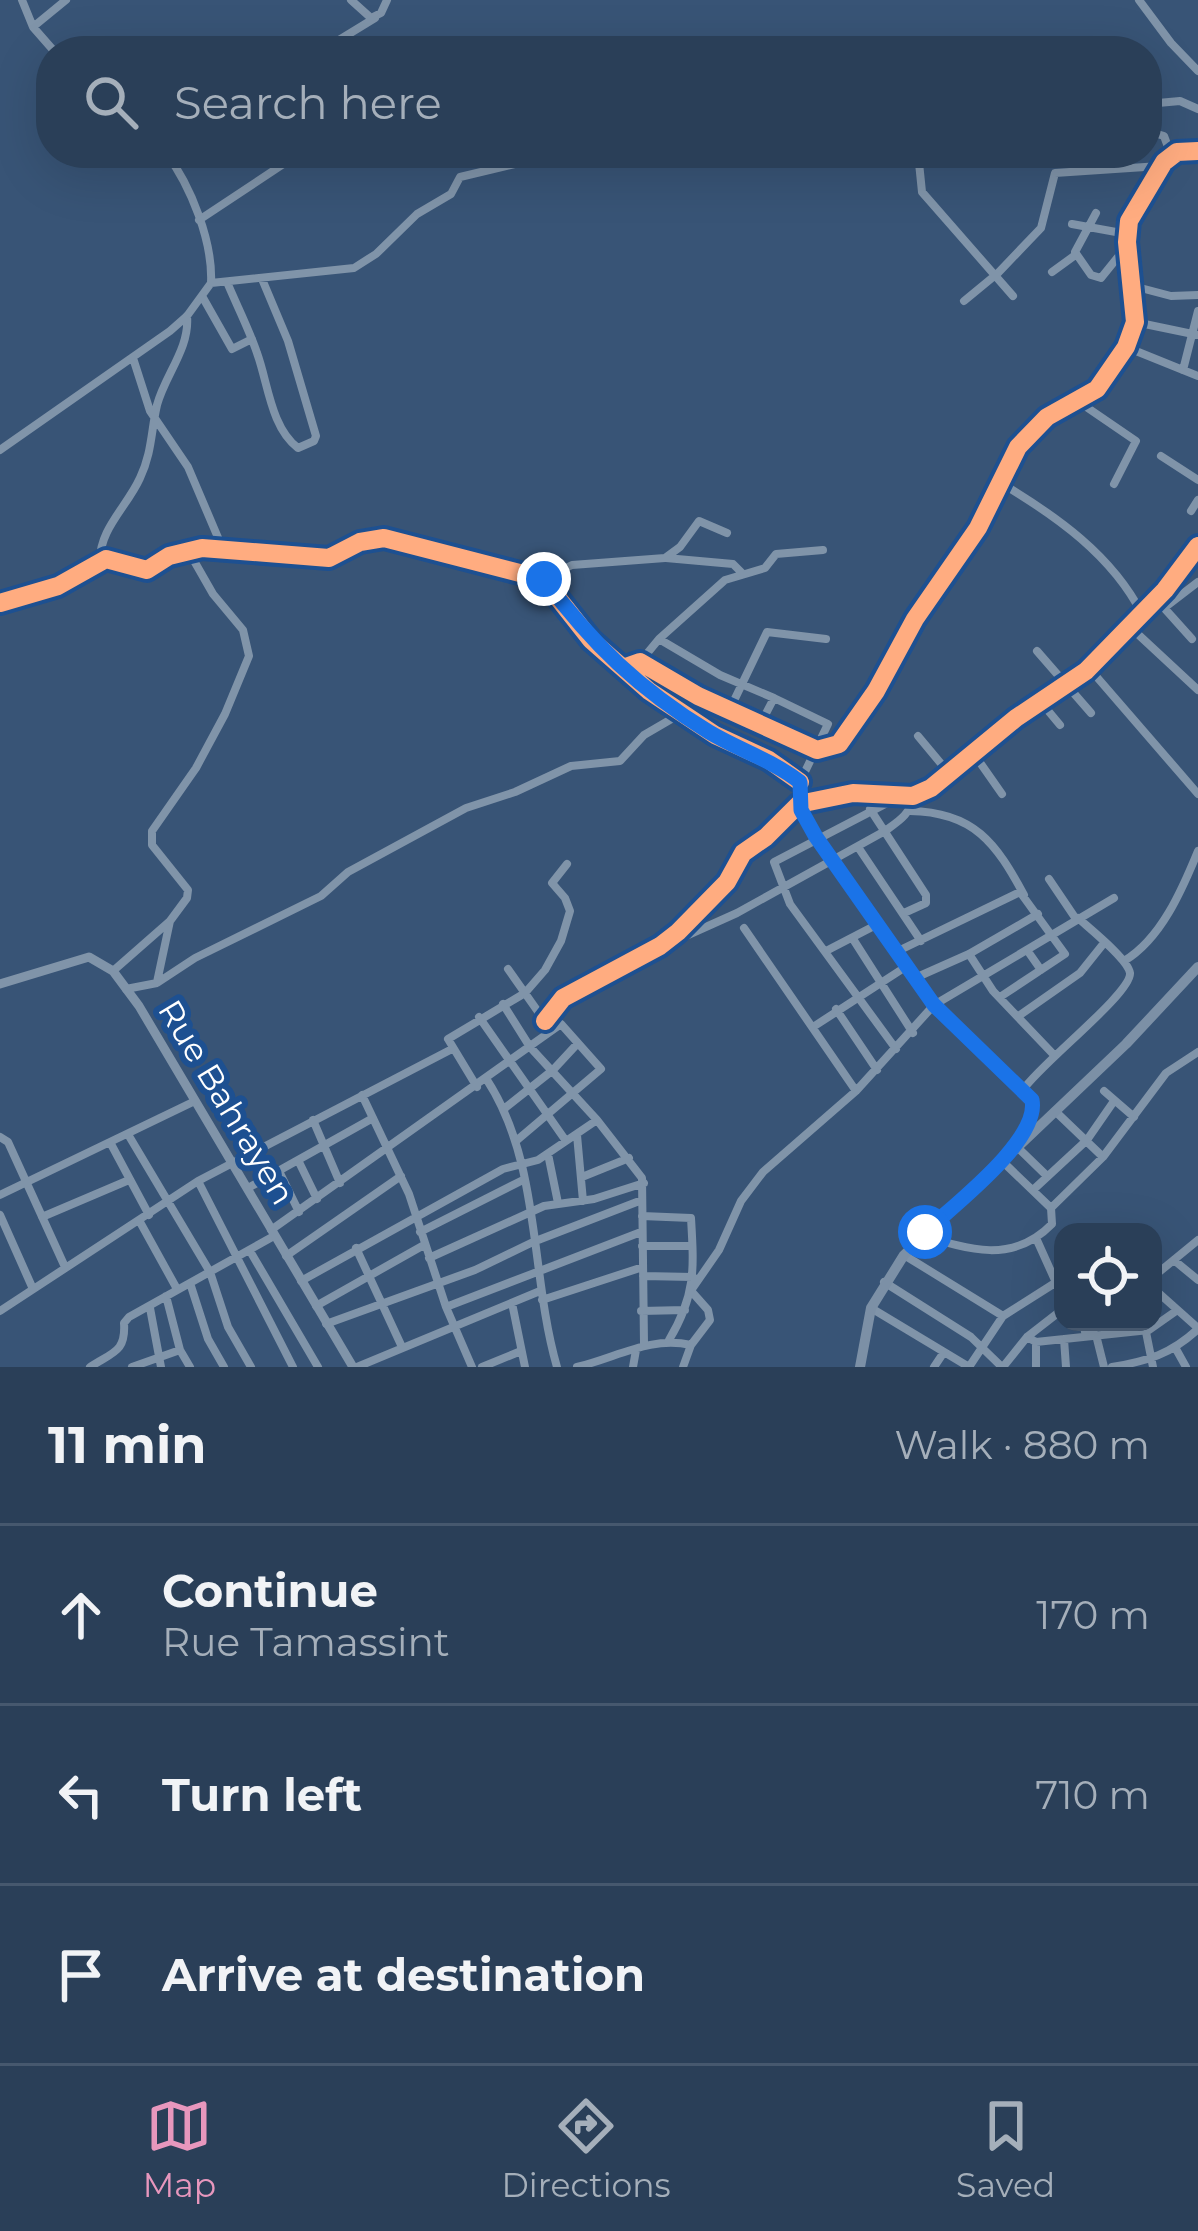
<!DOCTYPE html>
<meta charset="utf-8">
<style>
body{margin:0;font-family:Montserrat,sans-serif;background:#364a61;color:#f1f3f6}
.controls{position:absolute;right:36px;bottom:36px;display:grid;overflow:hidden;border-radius:24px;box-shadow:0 12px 48px #0002}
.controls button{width:108px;height:108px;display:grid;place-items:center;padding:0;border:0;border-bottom:3px solid #46586e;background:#2a3f58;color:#f1f3f6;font:60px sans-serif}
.stop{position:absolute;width:36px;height:36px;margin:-27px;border:9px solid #1a73e8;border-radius:50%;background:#fff}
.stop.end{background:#1a73e8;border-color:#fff;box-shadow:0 3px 12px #0008}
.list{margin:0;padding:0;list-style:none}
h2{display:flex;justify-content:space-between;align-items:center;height:156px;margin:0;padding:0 48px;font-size:51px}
h2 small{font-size:39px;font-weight:400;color:#a5afba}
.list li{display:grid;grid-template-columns:78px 1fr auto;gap:36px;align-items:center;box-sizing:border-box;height:180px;padding:0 48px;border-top:3px solid #46586e}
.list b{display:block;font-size:45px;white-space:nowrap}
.list p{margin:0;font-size:39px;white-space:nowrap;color:#a5afba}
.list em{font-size:39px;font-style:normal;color:#a5afba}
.icon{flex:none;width:66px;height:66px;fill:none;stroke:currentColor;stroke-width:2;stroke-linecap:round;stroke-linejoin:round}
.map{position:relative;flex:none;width:1198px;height:1367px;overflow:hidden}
.search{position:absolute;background:#2a3f58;box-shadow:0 12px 48px #0002;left:36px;right:36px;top:36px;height:132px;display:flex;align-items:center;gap:30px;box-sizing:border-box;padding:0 42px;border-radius:48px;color:#a5afba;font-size:45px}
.sheet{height:696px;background:#2a3f58}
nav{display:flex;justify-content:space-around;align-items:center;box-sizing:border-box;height:168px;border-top:3px solid #46586e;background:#2a3f58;font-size:33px;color:#a5afba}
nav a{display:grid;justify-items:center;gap:6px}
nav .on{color:#e797bd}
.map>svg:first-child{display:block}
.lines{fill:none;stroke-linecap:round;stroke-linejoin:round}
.minor{stroke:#8094a9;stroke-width:8}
.tertiary{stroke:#8094a9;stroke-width:9}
.secondary{stroke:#7c90a6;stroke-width:10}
.cycleway-casing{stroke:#1d5091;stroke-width:26}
.cycleway{stroke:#ffac80;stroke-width:18}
.route{stroke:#1a73e8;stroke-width:15}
.labels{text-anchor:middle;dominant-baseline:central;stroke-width:12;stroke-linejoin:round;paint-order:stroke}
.street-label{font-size:33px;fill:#fff;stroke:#1d5091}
</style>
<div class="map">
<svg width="1198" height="1367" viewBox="0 0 1198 1367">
<rect width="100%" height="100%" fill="#385476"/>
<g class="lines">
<path class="minor" d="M22 0 33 27 54 51
M351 0 371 18 381 13 387 0
M1139 0 1171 43 1198 71
M33 27 66 0
M321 51 375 18
M1147 104 1180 101 1198 109
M1147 131 1164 136 1171 155
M918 153 922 192 1013 296
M1096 213 1075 252 1091 275 1101 278 1126 247
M199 220 300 153
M1072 224 1127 234
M1052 272 1074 256
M227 282C237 306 249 329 257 353 268 383 271 428 298 448L314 441 316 436 288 341 262 279
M211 283 354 268 376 254 417 214 451 194 460 177 561 153
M1133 286 1171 296 1198 295
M202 296 232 349 252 339
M964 301 998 273 1041 228 1055 173 1160 166
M1135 322 1198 335
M1126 347 1198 376
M133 358 150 411 188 467 222 547
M1183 370 1198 311
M1079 402 1136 441 1114 484
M0 450 170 331 187 316 211 283C213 242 191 186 166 153
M1161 456 1198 480
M1001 483C1056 516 1112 555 1142 614
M1191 511 1198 500
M666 558 733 564 743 574
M100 562C99 529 127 507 140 478 152 453 151 431 157 405 165 375 190 348 187 316
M543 579 572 565 665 558 680 547 699 521 727 533
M1157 600 1192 639
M0 603 58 586 106 559 147 570 169 556 202 548 329 558 360 542 384 538 543 579 591 640 649 691 715 735 769 760 800 782
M1164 608 1198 582
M1128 625 1198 690
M659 639 725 580 765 568 776 554 823 550
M1037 651 1091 713
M640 662 659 639 720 675 774 698
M623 668 640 662 698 696 817 750 839 744 876 691 915 619 978 528 1018 447 1047 417 1097 389 1126 347 1135 322 1127 242 1129 221 1164 162 1177 152 1198 151
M1089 668 1198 794
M1040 701 1060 725
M729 711 767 632 826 639
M760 725 774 698 828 724 800 782 801 810 934 1005 1032 1100 1034 1111 1021 1139
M918 736 948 772
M974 754 1002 794
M895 799 774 862 790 904 896 1049
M870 809 926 895V903L904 913
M910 811C974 812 996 843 1024 895
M858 847 921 941
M1049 879 1076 919
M744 928 856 1091
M853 939 913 1033
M668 944 737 913 885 831C899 821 911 814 913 796
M1027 950 1041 970
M826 951 878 924
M898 951 1020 892 1065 954 1000 997
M969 954 993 991 1054 1055
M1124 961C1161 939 1182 890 1198 851
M508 969 546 1023
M113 971 170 921
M915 978 969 954 1038 914
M157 982 170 921 187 898 188 890 152 845V831L196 768 225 714 249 656 243 630 213 594 189 552
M126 989 157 983 195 958 321 896 348 872 466 808 515 792 571 766 620 761 644 735 680 714
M503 1004 530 1047 597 1120 642 1178 644 1343
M836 1009 877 1070
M1020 1015 1080 973 1104 943
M479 1017 566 1141
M545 1021 563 998 660 946 678 932 727 882 743 853 766 837 799 804 853 793 913 796 931 788 1016 718 1086 671 1165 590 1198 546
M813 1027 907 966
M487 1080C541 1163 530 1274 557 1367
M477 1087 448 1039 525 993 545 970 561 941 570 911 565 898 552 883 567 864
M1023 1090C1039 1065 1132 993 1130 973 1128 959 1089 928 1078 918
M1104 1091 1134 1117
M362 1095 409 1194 446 1307 472 1367
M505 1108 553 1070 578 1043
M1055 1111 1103 1157
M313 1120 340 1183
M577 1135 583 1201
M129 1136 210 1272 228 1327 251 1367
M0 1137 8 1142 65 1267
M111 1144 149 1215
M1017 1147 1047 1176
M548 1154 558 1203
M298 1160 317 1199
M279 1171 299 1212
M582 1177 629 1158
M198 1181 293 1367
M248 1188 373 1118
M1033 1190 1087 1140 1114 1101
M0 1195 195 1101
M1051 1208 1103 1157 1166 1073 1198 1052
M0 1215 33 1289
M642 1216 691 1218C694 1269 696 1295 669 1340
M42 1217 129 1180
M140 1222 177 1289
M271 1230 561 1024 601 1069 516 1141
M420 1232 523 1180
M922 1235C969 1250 1013 1264 1052 1224L1051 1208 1002 1161
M1036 1238 1063 1298
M642 1246H692
M356 1248 402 1347
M250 1251 318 1367
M904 1255 1003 1316
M286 1256 401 1176
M429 1258 544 1206 594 1199 644 1183
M1175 1261 1198 1280
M643 1276 693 1277
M1153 1277 1198 1240
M301 1281 503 1169 538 1160 597 1120
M884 1282 971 1337 1002 1367
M190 1283 208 1339 224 1367
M1153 1288 1198 1328
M692 1289 719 1250 741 1201 763 1172 856 1091 934 1005 1114 898
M166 1296 180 1350 190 1367
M542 1300 643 1267
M512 1303 525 1367
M316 1306 424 1245
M446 1307 641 1232
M150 1308 161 1367
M871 1308 969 1367
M0 1311 198 1181 452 1049
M641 1311 685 1310
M1144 1322 1153 1367
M326 1324 475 1270 533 1242 642 1200
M1085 1332 1104 1322
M1096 1335 1104 1367
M1027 1337 1036 1342 1149 1330 1176 1311
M1064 1339 1066 1367
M1036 1342V1367
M1176 1349 1186 1367
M90 1367C113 1352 126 1352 124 1323L129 1317 274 1236
M132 1367 180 1350
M357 1367 540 1291
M482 1367 521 1351
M577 1367C618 1357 650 1336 691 1345
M633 1367 636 1350
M683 1367 691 1345 710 1320 708 1310 692 1292
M934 1367 944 1352
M969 1367 1003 1316 1055 1283
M1003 1367 1027 1337 1063 1309
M1112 1367C1148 1361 1171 1354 1198 1329"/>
<path class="tertiary" d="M0 984 89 957 113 971 139 1006 353 1367"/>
<path class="secondary" d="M860 1367 871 1308 904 1255 1126 1044 1198 967"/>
<g class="cycleway-casing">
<path id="cycleway" d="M0 603 58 586 106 559 147 570 169 556 202 548 329 558 360 542 384 538 543 579 591 640 649 691 715 735 769 760 800 782
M623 668 640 662 698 696 817 750 839 744 876 691 915 619 978 528 1018 447 1047 417 1097 389 1126 347 1135 322 1127 242 1129 221 1164 162 1177 152 1198 151
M545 1021 563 998 660 946 678 932 727 882 743 853 766 837 799 804 853 793 913 796 931 788 1016 718 1086 671 1165 590 1198 546"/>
</g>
<use href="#cycleway" class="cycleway"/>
</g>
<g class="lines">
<path class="route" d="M544 579C593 645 639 689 709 732 739 750 772 760 800 782L801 810 816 837 934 1005 1032 1100C1040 1140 954 1205 925 1232"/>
</g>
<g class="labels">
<g class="street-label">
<text transform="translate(227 1102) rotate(59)">Rue Bahrayen</text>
</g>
</g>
</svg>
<div class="controls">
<button><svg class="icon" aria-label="locate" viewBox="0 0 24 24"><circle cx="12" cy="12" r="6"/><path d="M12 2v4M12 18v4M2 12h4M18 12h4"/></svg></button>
</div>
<div class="stop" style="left:925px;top:1232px"></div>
<div class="stop end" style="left:544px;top:579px"></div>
<div class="search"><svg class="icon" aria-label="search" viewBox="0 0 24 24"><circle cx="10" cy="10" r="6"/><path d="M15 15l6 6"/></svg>Search here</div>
</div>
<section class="sheet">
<h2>11 min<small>Walk · 880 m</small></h2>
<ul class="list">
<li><svg class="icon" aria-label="ahead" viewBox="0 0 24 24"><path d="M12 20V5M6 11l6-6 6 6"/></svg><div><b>Continue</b><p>Rue Tamassint</p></div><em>170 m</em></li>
<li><svg class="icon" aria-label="left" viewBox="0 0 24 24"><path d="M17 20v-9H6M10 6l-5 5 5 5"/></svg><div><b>Turn left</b></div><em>710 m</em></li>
<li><svg class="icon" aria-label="arrive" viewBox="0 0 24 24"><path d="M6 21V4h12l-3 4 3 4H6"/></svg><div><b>Arrive at destination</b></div></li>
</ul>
</section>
<nav>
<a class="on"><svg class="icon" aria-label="map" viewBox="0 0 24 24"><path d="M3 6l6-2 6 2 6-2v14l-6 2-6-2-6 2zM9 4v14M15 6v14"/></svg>Map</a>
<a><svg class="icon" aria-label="directions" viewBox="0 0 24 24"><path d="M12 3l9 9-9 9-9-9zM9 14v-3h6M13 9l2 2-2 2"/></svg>Directions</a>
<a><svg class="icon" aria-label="saved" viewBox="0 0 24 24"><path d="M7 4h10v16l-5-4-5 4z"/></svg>Saved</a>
</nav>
